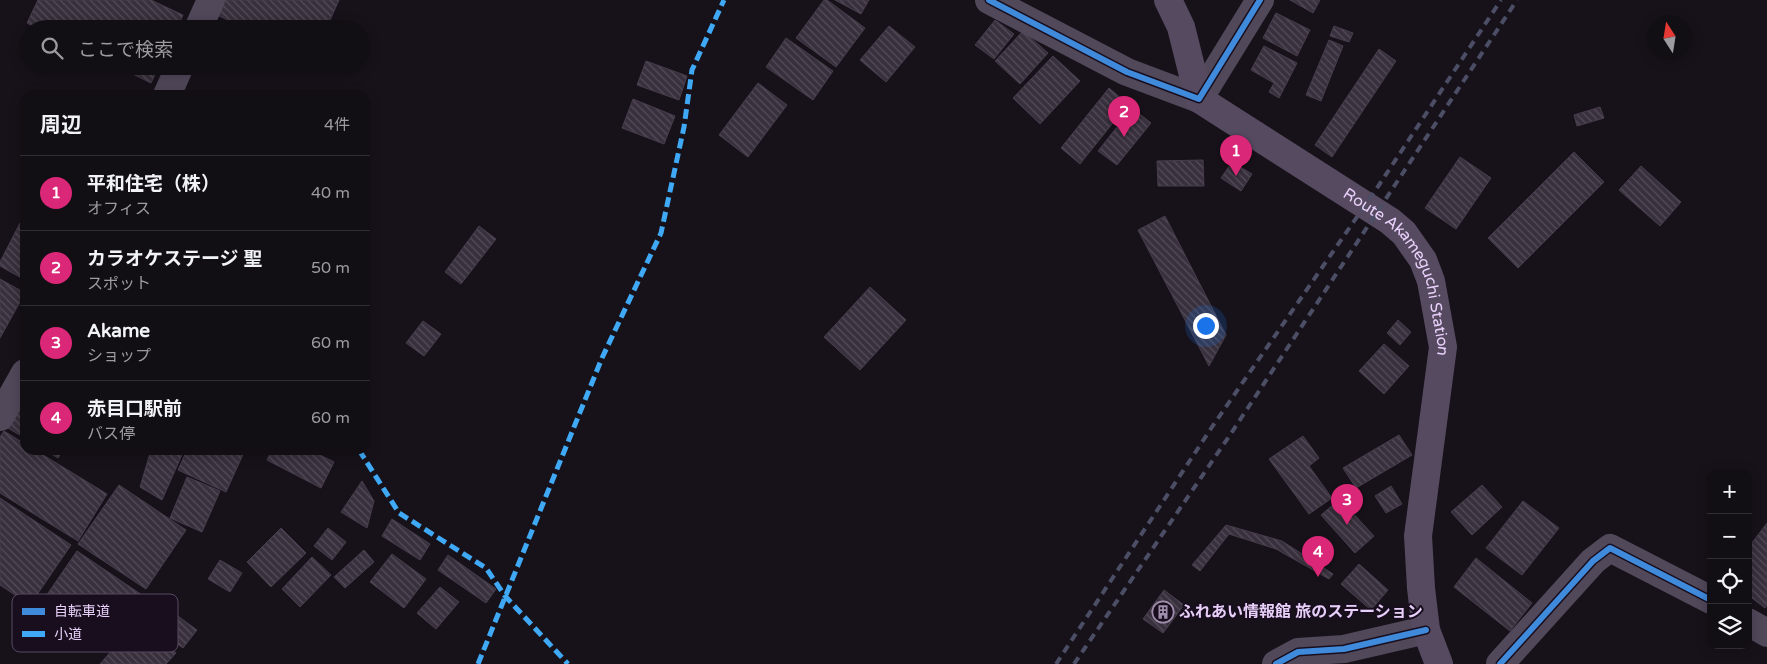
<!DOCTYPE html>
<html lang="ja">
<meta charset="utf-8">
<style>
body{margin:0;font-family:"Varela Round","Noto Sans JP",sans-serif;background:#1e1c22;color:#f1f3f6}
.controls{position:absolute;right:15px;bottom:15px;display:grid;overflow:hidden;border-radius:10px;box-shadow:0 2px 12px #0003}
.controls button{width:45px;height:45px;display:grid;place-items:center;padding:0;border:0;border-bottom:1px solid #302e34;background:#110e14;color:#f1f3f6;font:25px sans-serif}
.compass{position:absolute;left:1647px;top:15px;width:45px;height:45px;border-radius:50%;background:#110e14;box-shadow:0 2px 12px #0003;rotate:348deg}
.you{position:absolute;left:1205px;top:325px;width:18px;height:18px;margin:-12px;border:4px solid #fff;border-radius:50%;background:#1a73e8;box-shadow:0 0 0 8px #1a73e833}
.badge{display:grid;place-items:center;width:32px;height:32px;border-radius:50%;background:#db2777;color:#fff;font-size:16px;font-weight:700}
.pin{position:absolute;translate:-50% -41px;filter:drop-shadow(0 1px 2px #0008)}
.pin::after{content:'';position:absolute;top:26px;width:18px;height:15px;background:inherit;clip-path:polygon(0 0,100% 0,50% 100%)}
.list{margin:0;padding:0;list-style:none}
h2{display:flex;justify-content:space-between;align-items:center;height:65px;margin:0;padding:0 20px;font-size:21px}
h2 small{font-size:16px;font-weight:400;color:#9c9ca0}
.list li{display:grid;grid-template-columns:32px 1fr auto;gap:15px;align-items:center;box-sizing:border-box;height:75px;padding:0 20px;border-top:1px solid #302e34}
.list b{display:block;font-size:19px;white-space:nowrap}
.list p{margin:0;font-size:16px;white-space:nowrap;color:#9c9ca0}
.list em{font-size:16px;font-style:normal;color:#9c9ca0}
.icon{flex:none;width:28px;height:28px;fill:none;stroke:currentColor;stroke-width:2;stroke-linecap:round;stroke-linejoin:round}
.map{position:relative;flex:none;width:1767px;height:664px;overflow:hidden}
.search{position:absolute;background:#110e14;box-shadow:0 2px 12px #0003;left:20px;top:20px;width:350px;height:55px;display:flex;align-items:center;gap:12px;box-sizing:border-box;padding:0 18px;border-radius:28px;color:#9c9ca0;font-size:19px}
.panel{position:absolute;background:#110e14;box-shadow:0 2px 12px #0003;left:20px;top:90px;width:350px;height:365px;border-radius:15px}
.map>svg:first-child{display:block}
.building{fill:url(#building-back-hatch);stroke:#473c4d}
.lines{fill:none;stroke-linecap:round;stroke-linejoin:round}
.minor{stroke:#51485a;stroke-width:28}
.secondary{stroke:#564a60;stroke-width:28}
.rail{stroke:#4c4e65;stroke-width:4;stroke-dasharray:8 6;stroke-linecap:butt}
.quiet{stroke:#3fa9f5;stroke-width:5;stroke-dasharray:10 5;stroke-linecap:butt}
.cycleway-casing{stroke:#180e1e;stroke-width:9}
.cycleway{stroke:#408adc;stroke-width:6}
.labels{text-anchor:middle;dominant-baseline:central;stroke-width:4;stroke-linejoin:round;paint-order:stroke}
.street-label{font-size:16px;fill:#e9d0fa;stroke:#180e1e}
.poi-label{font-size:16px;font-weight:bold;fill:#e9d0fa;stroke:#180e1e;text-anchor:start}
.key{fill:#180e1e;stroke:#574860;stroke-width:1}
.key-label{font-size:14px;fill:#e9d0fa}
</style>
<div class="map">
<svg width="1767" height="664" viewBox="0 0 1767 664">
<defs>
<pattern id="building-back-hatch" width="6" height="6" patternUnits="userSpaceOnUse" patternTransform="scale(1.25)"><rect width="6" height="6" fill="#38303c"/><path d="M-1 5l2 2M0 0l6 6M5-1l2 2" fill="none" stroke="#554d59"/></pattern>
</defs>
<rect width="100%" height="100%" fill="#17121a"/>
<path class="building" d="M38 0H151L183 15 177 29H38L27 23Z
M220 0H339L326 29H247L213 13Z
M824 0H827L865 28 836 67 796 38Z
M835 0H869L861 14Z
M1290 0H1320L1313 13Z
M1276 13 1310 30 1297 56 1263 38Z
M995 20 1014 34 994 59 975 45Z
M889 26 915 47 886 82 860 60Z
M1334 26 1353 33 1349 42 1330 36Z
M1023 31 1048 53 1020 84 995 61Z
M786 38 833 71 813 100 766 67Z
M1329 40 1343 46 1321 101 1306 95Z
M1264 46 1297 63 1279 98 1269 92 1274 83 1251 70Z
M1379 49 1396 61 1332 157 1315 145Z
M1053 56 1080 81 1040 124 1013 98Z
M646 61 687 76 679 100 637 85Z
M117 66H159L151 83Z
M758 83 787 105 748 157 719 135Z
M1109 88 1128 104 1080 164 1061 148Z
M633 99 675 116 664 144 622 128Z
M1600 107 1604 118 1577 126 1574 115Z
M1132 108 1151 123 1117 165 1098 151Z
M1574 152 1604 182 1518 268 1488 238Z
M1460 157 1491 178 1456 229 1425 208Z
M1203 160 1204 186H1158L1157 161Z
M1232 162 1252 174 1241 191 1221 178Z
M1641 166 1681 202 1660 226 1619 190Z
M1165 216 1226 335 1209 366 1138 230Z
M20 223 25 226V280L0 266V262Z
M479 226 496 239 461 284 445 272Z
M0 279 25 293 0 338Z
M870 287 906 320 860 370 824 337Z
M1398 320 1411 332 1400 345 1387 333Z
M423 321 441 334 424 356 406 343Z
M1384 344 1409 366 1384 394 1359 371Z
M25 395V438L6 427Z
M4 431 25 444V450H35L107 494 78 541 0 493V437Z
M1399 435 1412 455 1356 488 1343 468Z
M1303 436 1319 458 1309 466 1332 498 1309 514 1269 459Z
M45 450H63L58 458Z
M151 450H184L162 500 140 487Z
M187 450H245L226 492 178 470Z
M272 450H310L334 462 321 488 267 460Z
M187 477 220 491 202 532 170 518Z
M362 481 374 501 367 528 341 512Z
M119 485 186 530 146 589 78 544Z
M1482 485 1502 507 1472 535 1451 512Z
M1391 486 1402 504 1386 513 1375 496Z
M0 498 71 545 30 605 0 585Z
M1340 499 1374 536 1355 553 1321 515Z
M1523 501 1559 528 1522 575 1486 548Z
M392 519 430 544 420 560 382 536Z
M1767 523V605L1765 608 1748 595V548Z
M1226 525 1282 541 1333 574 1329 579 1276 549 1229 534 1200 571 1192 565Z
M281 528 306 553 271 587 247 562Z
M328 528 346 542 332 560 314 546Z
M364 550 374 562 345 588 334 577Z
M77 551 142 595 109 644 44 599Z
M392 554 426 579 404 608 370 582Z
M448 555 496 589 486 603 438 570Z
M312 557 331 575 300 607 282 589Z
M1476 558 1532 603 1510 631 1454 587Z
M220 560 242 573 230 592 208 579Z
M1359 564 1388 590 1371 610 1341 584Z
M440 587 459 602 436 629 417 613Z
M1164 590 1184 605 1163 633 1143 619Z
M156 600 197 630 183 648 142 619Z
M138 620 176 653 166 664H100Z"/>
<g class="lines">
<path class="minor" d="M989 0 1127 72 1199 99 1260 0
M198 29 211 0
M167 95 180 66
M0 417 25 373
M1748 622 1767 633
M1276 664 1298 652 1344 649 1426 630
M1500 664 1593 561 1610 548 1711 600"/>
<path class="secondary" id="s1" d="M1168 0 1181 27 1199 99 1390 221 1404 233 1423 260 1431 281 1443 347 1418 536 1421 588 1426 630 1439 664"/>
<path class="rail" d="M1056 664 1212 427 1379 185 1501 0
M1074 664 1230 435 1517 0"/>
<path class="quiet" d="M359 450 399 513 486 568 505 596 568 664
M478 664 602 358 661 233 684 127 692 70 724 0"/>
<g class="cycleway-casing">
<path id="cycleway" d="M989 0 1127 72 1199 99 1260 0
M1276 664 1298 652 1344 649 1426 630
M1500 664 1593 561 1610 548 1711 600"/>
</g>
<use href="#cycleway" class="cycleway"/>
</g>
<defs>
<g id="building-ring" transform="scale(1.125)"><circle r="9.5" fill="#180e1e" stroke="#a08eac" stroke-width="1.5"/><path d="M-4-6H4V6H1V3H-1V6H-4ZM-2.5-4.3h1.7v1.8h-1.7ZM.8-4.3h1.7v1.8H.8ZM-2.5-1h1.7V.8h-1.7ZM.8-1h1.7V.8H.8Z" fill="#a08eac"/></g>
</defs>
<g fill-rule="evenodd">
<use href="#building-ring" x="1163" y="612"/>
</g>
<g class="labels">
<g class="street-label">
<text stroke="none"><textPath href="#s1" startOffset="379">Route Akameguchi Station</textPath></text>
</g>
<g class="poi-label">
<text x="1179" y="612">ふれあい情報館 旅のステーション</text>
</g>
</g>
<rect x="12" y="594" width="166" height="58" rx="8" class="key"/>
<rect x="22" y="608" width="23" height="7" fill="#408adc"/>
<rect x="22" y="631" width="23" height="6" fill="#3fa9f5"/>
<g class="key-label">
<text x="54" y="616">自転車道</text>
<text x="54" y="639">小道</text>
</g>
</svg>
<div class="controls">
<button>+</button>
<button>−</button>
<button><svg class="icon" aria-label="locate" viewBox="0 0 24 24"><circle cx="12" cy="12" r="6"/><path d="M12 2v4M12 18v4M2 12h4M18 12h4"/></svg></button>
<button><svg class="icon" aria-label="layers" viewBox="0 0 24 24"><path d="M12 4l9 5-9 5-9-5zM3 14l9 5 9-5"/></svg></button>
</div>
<svg class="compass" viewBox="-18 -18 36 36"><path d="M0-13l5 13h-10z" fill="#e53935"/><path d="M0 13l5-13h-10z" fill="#9c9ca0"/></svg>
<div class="you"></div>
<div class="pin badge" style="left:1236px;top:176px">1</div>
<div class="pin badge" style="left:1124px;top:137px">2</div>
<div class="pin badge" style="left:1347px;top:525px">3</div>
<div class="pin badge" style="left:1318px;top:577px">4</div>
<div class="search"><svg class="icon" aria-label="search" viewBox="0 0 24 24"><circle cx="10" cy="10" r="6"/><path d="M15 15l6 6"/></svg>ここで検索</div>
<section class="panel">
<h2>周辺<small>4件</small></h2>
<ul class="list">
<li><span class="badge">1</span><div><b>平和住宅（株）</b><p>オフィス</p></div><em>40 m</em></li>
<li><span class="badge">2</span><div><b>カラオケステージ 聖</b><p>スポット</p></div><em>50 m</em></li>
<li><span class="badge">3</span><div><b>Akame</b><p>ショップ</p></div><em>60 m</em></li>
<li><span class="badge">4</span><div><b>赤目口駅前</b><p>バス停</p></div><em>60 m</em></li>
</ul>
</section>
</div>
